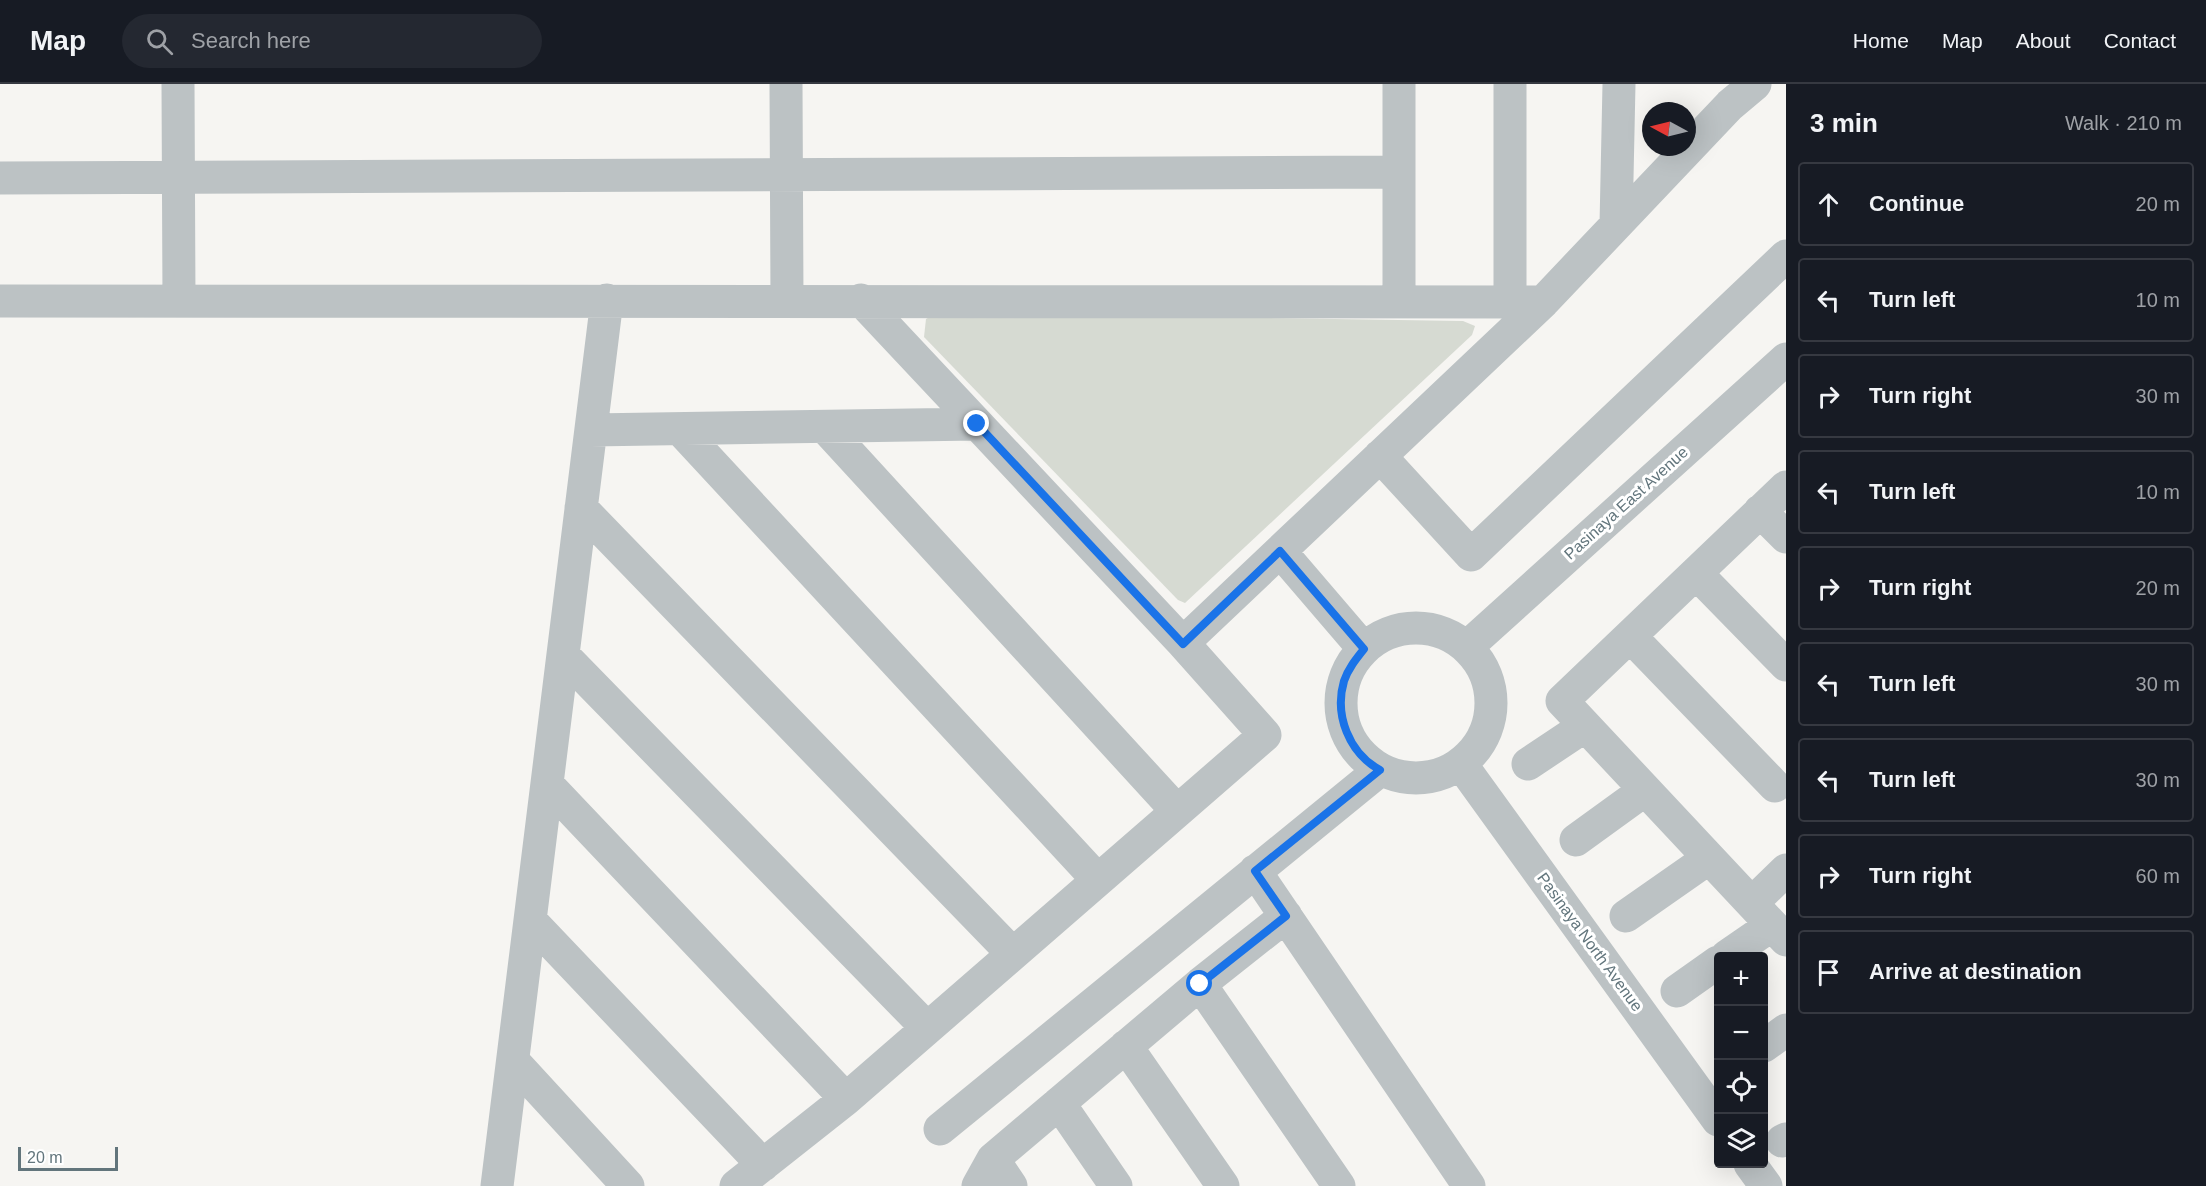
<!DOCTYPE html>
<meta charset="utf-8">
<style>
body{margin:0;font-family:Helvetica,sans-serif;background:#242831;color:#f1f3f6}
.controls{position:absolute;right:18px;bottom:18px;display:grid;overflow:hidden;border-radius:6px;box-shadow:0 6px 24px #0002}
.controls button{width:54px;height:54px;display:grid;place-items:center;padding:0;border:0;border-bottom:2px solid #363941;background:#171b24;color:#f1f3f6;font:30px sans-serif}
.compass{position:absolute;left:1642px;top:18px;width:54px;height:54px;border-radius:50%;background:#171b24;box-shadow:0 6px 24px #0002;rotate:277deg}
.scale{position:absolute;left:18px;bottom:15px;width:100px;box-sizing:border-box;padding-left:6px;border:3px solid #62757c;border-top:0;font-size:16px;line-height:21px;white-space:nowrap;color:#62757c;-webkit-text-stroke:4px #fff;paint-order:stroke}
.stop{position:absolute;width:18px;height:18px;margin:-14px;border:4px solid #1a73e8;border-radius:50%;background:#fff}
.stop.end{background:#1a73e8;border-color:#fff;box-shadow:0 2px 6px #0008}
.list{margin:0;padding:0;list-style:none}
h2{display:flex;justify-content:space-between;align-items:center;height:78px;margin:0;padding:0 24px;font-size:26px}
h2 small{font-size:20px;font-weight:400;color:#9ea1a6}
.list li{display:grid;grid-template-columns:39px 1fr auto;gap:18px;align-items:center;box-sizing:border-box;height:84px;margin:0 12px 12px;padding:0 12px;border:2px solid #363941;border-radius:6px}
.list b{display:block;font-size:22px;white-space:nowrap}
.list em{font-size:20px;font-style:normal;color:#9ea1a6}
.icon{flex:none;width:33px;height:33px;fill:none;stroke:currentColor;stroke-width:2;stroke-linecap:round;stroke-linejoin:round}
.map{position:relative;flex:none;width:1786px;height:1102px;overflow:hidden}
header{display:flex;align-items:center;gap:36px;box-sizing:border-box;height:84px;padding:0 30px;background:#171b24;border-bottom:2px solid #363941}
header strong{font-size:28px}
nav{display:flex;gap:33px;margin-inline-start:auto;font-size:21px}
.search{width:420px;height:54px;background:#242831;display:flex;align-items:center;gap:15px;box-sizing:border-box;padding:0 21px;border-radius:33px;color:#9ea1a6;font-size:22px}
main{display:flex}
aside{flex:1;background:#171b24}
.map>svg:first-child{display:block}
.green{fill:#d6dad2}
.lines{fill:none;stroke-linecap:round;stroke-linejoin:round}
.minor{stroke:#bcc2c4;stroke-width:33}
.route{stroke:#1a73e8;stroke-width:8}
.labels{text-anchor:middle;dominant-baseline:central;stroke-width:6;stroke-linejoin:round;paint-order:stroke}
.street-label{font-size:16px;fill:#62757c;stroke:#fff}
</style>
<header>
<strong>Map</strong>
<div class="search"><svg class="icon" aria-label="search" viewBox="0 0 24 24"><circle cx="10" cy="10" r="6"/><path d="M15 15l6 6"/></svg>Search here</div>
<nav><a>Home</a><a>Map</a><a>About</a><a>Contact</a></nav>
</header>
<main>
<div class="map">
<svg width="1786" height="1102" viewBox="0 0 1786 1102">
<rect width="100%" height="100%" fill="#f6f5f2"/>
<path class="green" d="M937 229 1463 237 1475 242 1472 251 1185 519 1178 516 924 253 926 235Z"/>
<g class="lines">
<path class="minor" d="M178 0 179 217
M786 0 787 216
M0 94 1399 88
M1616 141 1619 0
M0 217 1543 218
M1399 217V0
M1510 217V0
M825 343 1177 727
M680 345 1097 795
M591 346 977 340
M1380 372 1471 471 1786 172
M1786 403 1562 617 1786 856
M581 424 1012 869
M1760 427 1786 453
M1280 467 1364 565
M1696 489 1786 581
M1341 619a75 75 0 1 1 150 0a75 75 0 1 1-150 0Z
M1630 552 1775 702
M1183 559 1543 218 1730 21 1755 0
M1467 563 1786 275
M563 571 927 944
M1461 680 1718 1036
M1528 680 1585 642
M547 700 846 1015
M1576 756 1645 706
M1255 787 1469 1102
M1752 819 1786 786
M1626 832 1709 774
M530 836 763 1081
M1727 872 1772 841
M1200 900 1339 1102
M1677 907 1718 878
M1126 962 1223 1102
M1764 962 1786 946
M513 977 628 1102
M1059 1019 1116 1102
M940 1045 1380 686
M1782 1057 1786 1055
M993 1075 1011 1102
M1750 1080 1766 1102
M497 1102 607 216
M736 1102 846 1015 1265 651 1183 559 861 216
M978 1102 993 1075 1200 900 1286 832"/>
</g>
<g class="lines">
<path class="route" d="M977 340 1183 560 1280 467 1364 565C1356 575 1348 585 1344 597 1334 631 1349 669 1380 686L1255 787 1286 832 1200 900"/>
</g>
<g class="labels">
<g class="street-label">
<text transform="translate(1626 419) rotate(-42)">Pasinaya East Avenue</text>
<text transform="translate(1590 858) rotate(54)">Pasinaya North Avenue</text>
</g>
</g>
</svg>
<div class="controls">
<button>+</button>
<button>−</button>
<button><svg class="icon" aria-label="locate" viewBox="0 0 24 24"><circle cx="12" cy="12" r="6"/><path d="M12 2v4M12 18v4M2 12h4M18 12h4"/></svg></button>
<button><svg class="icon" aria-label="layers" viewBox="0 0 24 24"><path d="M12 4l9 5-9 5-9-5zM3 14l9 5 9-5"/></svg></button>
</div>
<svg class="compass" viewBox="-18 -18 36 36"><path d="M0-13l5 13h-10z" fill="#e53935"/><path d="M0 13l5-13h-10z" fill="#9ea1a6"/></svg>
<div class="scale">20 m</div>
<div class="stop" style="left:1200px;top:900px"></div>
<div class="stop end" style="left:977px;top:340px"></div>
</div>
<aside>
<h2>3 min<small>Walk · 210 m</small></h2>
<ul class="list">
<li><svg class="icon" aria-label="ahead" viewBox="0 0 24 24"><path d="M12 20V5M6 11l6-6 6 6"/></svg><div><b>Continue</b></div><em>20 m</em></li>
<li><svg class="icon" aria-label="left" viewBox="0 0 24 24"><path d="M17 20v-9H6M10 6l-5 5 5 5"/></svg><div><b>Turn left</b></div><em>10 m</em></li>
<li><svg class="icon" aria-label="right" viewBox="0 0 24 24"><path d="M7 20v-9h11M14 6l5 5-5 5"/></svg><div><b>Turn right</b></div><em>30 m</em></li>
<li><svg class="icon" aria-label="left" viewBox="0 0 24 24"><path d="M17 20v-9H6M10 6l-5 5 5 5"/></svg><div><b>Turn left</b></div><em>10 m</em></li>
<li><svg class="icon" aria-label="right" viewBox="0 0 24 24"><path d="M7 20v-9h11M14 6l5 5-5 5"/></svg><div><b>Turn right</b></div><em>20 m</em></li>
<li><svg class="icon" aria-label="left" viewBox="0 0 24 24"><path d="M17 20v-9H6M10 6l-5 5 5 5"/></svg><div><b>Turn left</b></div><em>30 m</em></li>
<li><svg class="icon" aria-label="left" viewBox="0 0 24 24"><path d="M17 20v-9H6M10 6l-5 5 5 5"/></svg><div><b>Turn left</b></div><em>30 m</em></li>
<li><svg class="icon" aria-label="right" viewBox="0 0 24 24"><path d="M7 20v-9h11M14 6l5 5-5 5"/></svg><div><b>Turn right</b></div><em>60 m</em></li>
<li><svg class="icon" aria-label="arrive" viewBox="0 0 24 24"><path d="M6 21V4h12l-3 4 3 4H6"/></svg><div><b>Arrive at destination</b></div></li>
</ul>
</aside>
</main>
